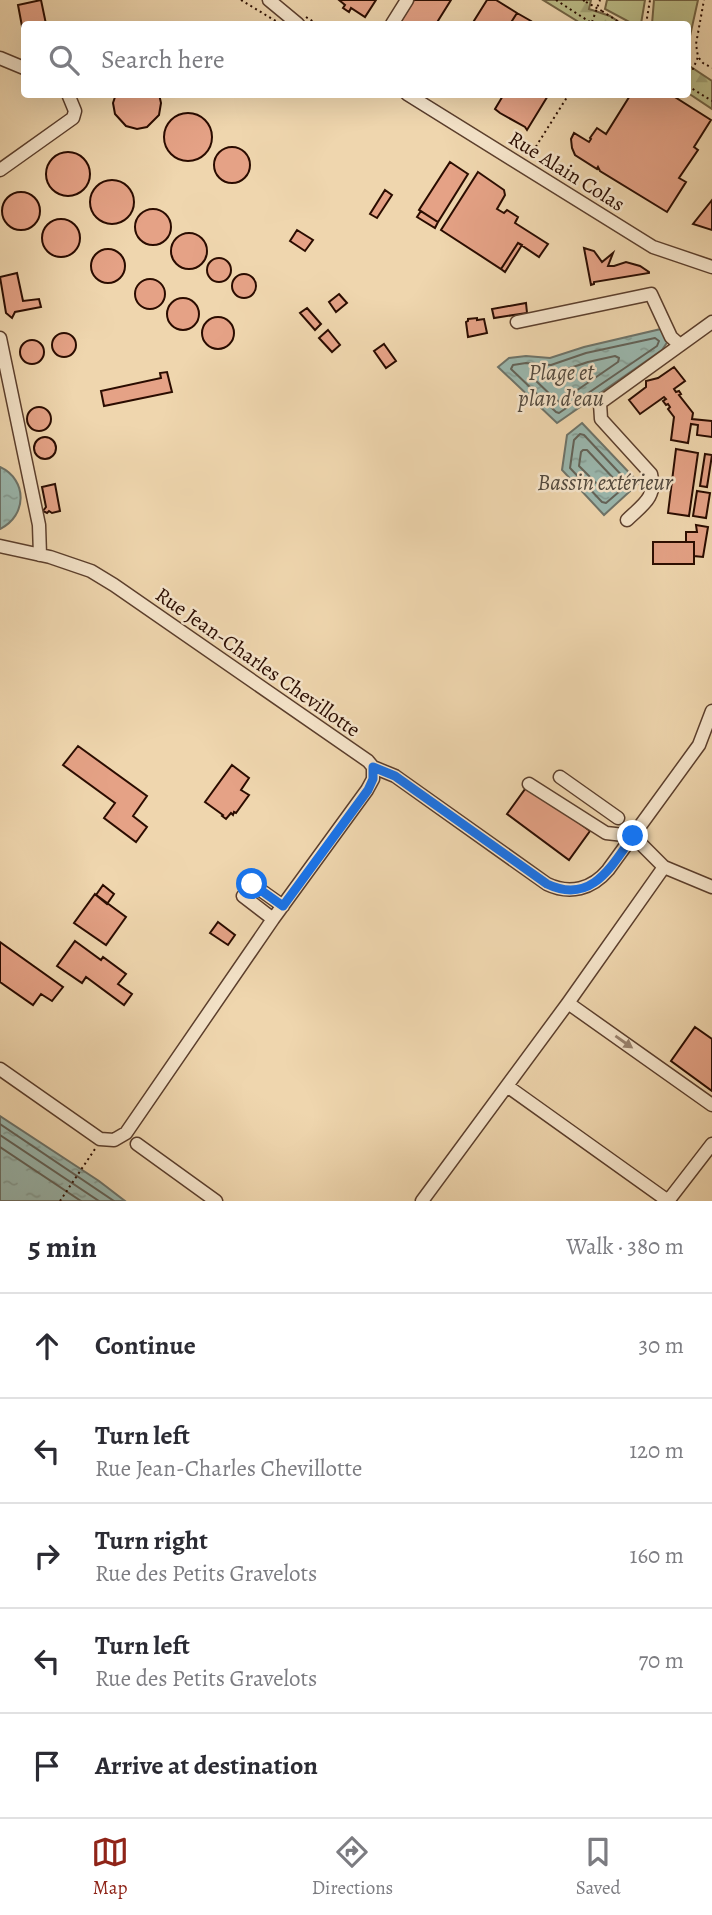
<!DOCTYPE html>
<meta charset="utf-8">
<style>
body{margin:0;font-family:Alegreya,serif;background:#f2f2f3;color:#2b2b33}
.stop{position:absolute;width:21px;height:21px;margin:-16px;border:5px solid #1a73e8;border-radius:50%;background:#fff}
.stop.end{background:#1a73e8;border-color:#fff;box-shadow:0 2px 7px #0008}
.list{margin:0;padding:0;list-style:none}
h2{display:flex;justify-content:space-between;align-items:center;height:91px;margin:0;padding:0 28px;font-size:30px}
h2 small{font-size:23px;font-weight:400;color:#7c7c81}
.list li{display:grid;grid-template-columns:46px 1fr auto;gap:21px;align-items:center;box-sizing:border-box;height:105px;padding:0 28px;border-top:2px solid #e1e1e2}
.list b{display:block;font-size:26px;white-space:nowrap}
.list p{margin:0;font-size:23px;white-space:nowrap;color:#7c7c81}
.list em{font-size:23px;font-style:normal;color:#7c7c81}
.icon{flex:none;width:38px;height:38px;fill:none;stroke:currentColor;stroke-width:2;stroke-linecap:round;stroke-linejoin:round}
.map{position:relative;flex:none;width:712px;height:1201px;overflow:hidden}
.search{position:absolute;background:#fff;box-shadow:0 7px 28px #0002;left:21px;right:21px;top:21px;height:77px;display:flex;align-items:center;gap:18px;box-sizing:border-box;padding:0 24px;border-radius:7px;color:#7c7c81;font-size:26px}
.sheet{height:616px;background:#fff}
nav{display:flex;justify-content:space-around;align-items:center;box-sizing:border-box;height:98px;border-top:2px solid #e1e1e2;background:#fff;font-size:19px;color:#7c7c81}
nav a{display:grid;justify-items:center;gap:4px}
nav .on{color:#8f2418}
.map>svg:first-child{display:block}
.green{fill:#bcbd88;stroke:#736444;stroke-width:2}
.forest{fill:url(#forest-firs);stroke:#736444;stroke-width:2}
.water{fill:url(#water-ripples);stroke:#6d7369;stroke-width:2}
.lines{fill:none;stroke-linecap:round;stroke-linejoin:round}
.shore{stroke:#626258;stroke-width:2}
.building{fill:#e5a286;stroke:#2a0c00;stroke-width:2}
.minor-casing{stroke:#5b3e2c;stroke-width:15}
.path{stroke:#2a0c00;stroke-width:2;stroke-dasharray:2 3.5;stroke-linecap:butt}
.minor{stroke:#f5e4ca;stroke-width:12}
.path-bridge{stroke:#2a0c00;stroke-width:2;stroke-dasharray:2 3.5;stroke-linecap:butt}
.oneway{fill:#9a836f}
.route{stroke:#1a73e8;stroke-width:9}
.labels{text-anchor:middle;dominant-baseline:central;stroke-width:5;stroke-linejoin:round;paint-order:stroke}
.street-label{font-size:21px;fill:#2a0c00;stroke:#f5e4ca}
.water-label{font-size:23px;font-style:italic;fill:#51483d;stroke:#f5e4ca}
</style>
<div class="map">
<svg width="712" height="1201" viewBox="0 0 712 1201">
<defs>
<pattern id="forest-firs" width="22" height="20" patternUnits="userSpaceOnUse" patternTransform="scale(1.75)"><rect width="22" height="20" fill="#bcbd88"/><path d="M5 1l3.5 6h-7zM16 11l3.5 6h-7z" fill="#a2a174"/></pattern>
<pattern id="water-ripples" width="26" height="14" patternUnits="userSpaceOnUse" patternTransform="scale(1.75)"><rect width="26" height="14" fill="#9ab8af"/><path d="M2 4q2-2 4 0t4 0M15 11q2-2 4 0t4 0" fill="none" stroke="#859d95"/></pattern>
</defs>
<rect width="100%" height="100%" fill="#efd6ae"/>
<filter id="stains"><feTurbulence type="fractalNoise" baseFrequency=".00286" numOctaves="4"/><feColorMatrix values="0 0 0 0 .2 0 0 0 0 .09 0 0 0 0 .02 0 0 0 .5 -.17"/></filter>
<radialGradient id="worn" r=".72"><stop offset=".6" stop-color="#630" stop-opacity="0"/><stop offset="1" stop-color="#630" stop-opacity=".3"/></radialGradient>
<path class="green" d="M607 0H645L641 24H633L605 9Z
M654 0H698L688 45V24H652Z"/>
<path class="forest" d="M543 0H591L589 9 610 16 622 24H582Z
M688 65 712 81V109L688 93Z"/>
<path class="water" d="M661 329 668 341 662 350 557 423 498 367 509 358 526 356 550 358 584 347Z
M582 423 639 483 604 515 562 470 567 435Z
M0 467C28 480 27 516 0 529Z
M0 1116 99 1181 125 1201H0Z"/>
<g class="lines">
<path class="shore" d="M655 338 659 341 657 346 559 413 556 412 511 369 513 365 526 363 551 365 586 353Z
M615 356 619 358 618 362 560 402 557 401 532 377 535 373 552 374 588 362Z
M580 434 584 435 627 481V485L606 503 602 502 570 468 574 440Z
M583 450H587L615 480 614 484 607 491 603 490 579 466 581 452Z
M0 1124 114 1201
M0 1135 99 1201
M0 1147 81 1201"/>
</g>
<path class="building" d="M41 0 46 24H24V37L18 5Z
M339 0H376L365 17 351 8 349 12 343 8 345 5Z
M414 0H451L436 24H399Z
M487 0H496L517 13 510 24H472Z
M517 13 531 21 529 24H510Z
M116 94H159L161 103 159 115 147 127 137 129 126 126 115 114 113 103Z
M504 94H549L527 130 525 127 500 113 495 109Z
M631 94H670L711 120 694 147 698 150 679 178 686 182 667 212 600 171 598 167 597 169 575 155 572 148 571 139 574 133 589 142 591 139 590 138 597 128 606 134Z
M164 137a24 24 0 1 1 48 0a24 24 0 1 1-48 0Z
M214 165a18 18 0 1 1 36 0a18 18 0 1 1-36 0Z
M46 174a22 22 0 1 1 44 0a22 22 0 1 1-44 0Z
M450 162 468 174 438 222 419 210Z
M478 172 504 190 505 195 497 209 504 213 507 210 518 217 515 223 548 244 539 257 518 243 501 269 441 230Z
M90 202a22 22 0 1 1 44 0a22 22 0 1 1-44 0Z
M385 190 392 195 377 218 370 214Z
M2 211a19 19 0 1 1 38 0a19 19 0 1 1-38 0Z
M712 200V230L693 224Z
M135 227a18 18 0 1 1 36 0a18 18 0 1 1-36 0Z
M421 211 438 222 435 228 417 217Z
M42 238a19 19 0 1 1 38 0a19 19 0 1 1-38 0Z
M297 230 313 240 305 251 290 241Z
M171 251a18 18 0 1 1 36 0a18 18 0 1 1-36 0Z
M518 243 522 245 505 272 501 269Z
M584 248 594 251 602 262 613 253 608 266H614L626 262 640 266 649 272V273L594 282V284L591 285Z
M91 266a17 17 0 1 1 34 0a17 17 0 1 1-34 0Z
M207 270a12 12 0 1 1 24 0a12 12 0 1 1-24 0Z
M17 273 23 301 39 299 41 307 15 312 12 318 6 313 0 277Z
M232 286a12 12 0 1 1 24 0a12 12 0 1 1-24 0Z
M135 294a15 15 0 1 1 30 0a15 15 0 1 1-30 0Z
M339 294 347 303 336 312 329 302Z
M167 314a16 16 0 1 1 32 0a16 16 0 1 1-32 0Z
M526 303 527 313 494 318 492 309Z
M307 308 321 324 315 330 300 313Z
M202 333a16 16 0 1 1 32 0a16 16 0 1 1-32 0Z
M477 318V320L484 319 487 333 468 337 466 322 468 321V319Z
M328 330 340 345 332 352 319 338Z
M52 345a12 12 0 1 1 24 0a12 12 0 1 1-24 0Z
M20 352a12 12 0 1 1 24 0a12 12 0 1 1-24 0Z
M384 344 396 361 386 368 374 351Z
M674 367 685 381 674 389 676 392 679 391 681 394 679 395 693 413 692 419 712 421V437L697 435 698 425 691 424 688 443 671 440 674 417 668 409 670 407 668 404 666 405 663 401 666 399 664 397 640 414 629 400 646 387V381L658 378Z
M167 372 172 392 104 406 101 391 161 378 160 373Z
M27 419a12 12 0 1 1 24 0a12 12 0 1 1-24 0Z
M34 448a11 11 0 1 1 22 0a11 11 0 1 1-22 0Z
M676 449 698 453 689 516 668 513Z
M705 454 712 455 707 487 700 486Z
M55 484 60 511 52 513 49 511 47 513 43 511 46 507 42 487Z
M697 491 710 493 706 518 693 516Z
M696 525 708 527 703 557 694 556V542H686V532H697Z
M653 542H694V564H653Z
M78 746 147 796 133 816 147 827 136 842 104 818 115 803 63 765Z
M232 765 249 778 241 790 249 795 236 813 234 812 233 815 231 813 226 819 222 816 223 815 205 802Z
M528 785 590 831 569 860 507 814Z
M103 885 114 894 107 904 96 895Z
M95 894 126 917 106 945 74 923Z
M218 922 235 935 228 945 210 933Z
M75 941 101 960 103 957 126 974 118 984 132 994 124 1005 86 977 82 983 57 966Z
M0 942 63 987 52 1001 41 994 33 1005 0 982Z
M695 1027 712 1039V1091L671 1061Z"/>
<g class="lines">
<g class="minor-casing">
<path id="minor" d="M269 0 298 24
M392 24 407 0
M0 58 24 68
M407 94 653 247 712 267
M0 170 73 118 75 111 68 94
M517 322 651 294 671 337 680 345
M0 338 39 525 40 555
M627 520C642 505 657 498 651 474L601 419 600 403 712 322
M0 546 50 557 91 571 114 585 368 761 373 767V779L367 790 273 919 126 1133 114 1140 100 1139 0 1069
M373 767 395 776 547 884C570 895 592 889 608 870L699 745 712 711
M560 777 618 818
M664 867 712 887
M252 884 283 906
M243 896 273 919
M568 1003 712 1105
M507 1086 668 1201
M137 1144 216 1201
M422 1201 568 1003 664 867 633 836 606 833 529 784
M668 1201 712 1144"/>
</g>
<path class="path" d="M241 0 279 23
M556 0 593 24
M583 0 586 2
M602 11 622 24
M306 17 317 24
M592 22 600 0
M646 24 650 0
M699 58 703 63 712 68
M688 65 693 69 698 57 696 44 704 0
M688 86 712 101
M530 156 569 94
M60 1201 95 1149"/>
<use href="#minor" class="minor"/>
<path class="path-bridge" d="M586 2 602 11"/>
</g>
<defs><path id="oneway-solid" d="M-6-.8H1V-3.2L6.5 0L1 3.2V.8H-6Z" transform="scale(1.75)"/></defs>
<use class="oneway" href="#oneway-solid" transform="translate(624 1042) rotate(35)"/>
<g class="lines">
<path class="route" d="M252 884 283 906 368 790 373 779V767L395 776 547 884C591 905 611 867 633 836"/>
</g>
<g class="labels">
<g class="street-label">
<text transform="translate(567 171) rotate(32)">Rue Alain Colas</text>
<text transform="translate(258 662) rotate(35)">Rue Jean-Charles Chevillotte</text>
</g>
<g class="water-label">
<text x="561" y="372">Plage et<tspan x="561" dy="26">plan d'eau</tspan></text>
<text x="605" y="482">Bassin extérieur</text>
</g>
</g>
<rect width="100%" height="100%" filter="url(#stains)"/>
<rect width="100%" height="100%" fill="url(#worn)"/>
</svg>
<div class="stop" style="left:252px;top:884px"></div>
<div class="stop end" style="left:633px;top:836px"></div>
<div class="search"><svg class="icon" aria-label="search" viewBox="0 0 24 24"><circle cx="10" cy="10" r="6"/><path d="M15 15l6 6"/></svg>Search here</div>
</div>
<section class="sheet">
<h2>5 min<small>Walk · 380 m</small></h2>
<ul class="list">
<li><svg class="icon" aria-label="ahead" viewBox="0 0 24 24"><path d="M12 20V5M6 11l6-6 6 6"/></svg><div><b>Continue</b></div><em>30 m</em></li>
<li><svg class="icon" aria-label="left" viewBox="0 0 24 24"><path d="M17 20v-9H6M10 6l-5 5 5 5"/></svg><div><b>Turn left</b><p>Rue Jean-Charles Chevillotte</p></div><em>120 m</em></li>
<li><svg class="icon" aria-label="right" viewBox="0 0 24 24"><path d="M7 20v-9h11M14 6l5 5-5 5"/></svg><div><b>Turn right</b><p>Rue des Petits Gravelots</p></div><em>160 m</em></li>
<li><svg class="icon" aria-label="left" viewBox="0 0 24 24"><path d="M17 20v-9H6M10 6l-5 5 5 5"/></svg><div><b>Turn left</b><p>Rue des Petits Gravelots</p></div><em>70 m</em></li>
<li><svg class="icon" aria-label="arrive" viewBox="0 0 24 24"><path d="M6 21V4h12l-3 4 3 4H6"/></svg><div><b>Arrive at destination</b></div></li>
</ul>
</section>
<nav>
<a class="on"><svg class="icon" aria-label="map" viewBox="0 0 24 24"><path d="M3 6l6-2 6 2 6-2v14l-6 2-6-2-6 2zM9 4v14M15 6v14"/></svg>Map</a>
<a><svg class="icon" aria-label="directions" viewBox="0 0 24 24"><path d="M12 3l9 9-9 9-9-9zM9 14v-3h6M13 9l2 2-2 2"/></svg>Directions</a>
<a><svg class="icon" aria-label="saved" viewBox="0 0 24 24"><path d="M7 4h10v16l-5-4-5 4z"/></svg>Saved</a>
</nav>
